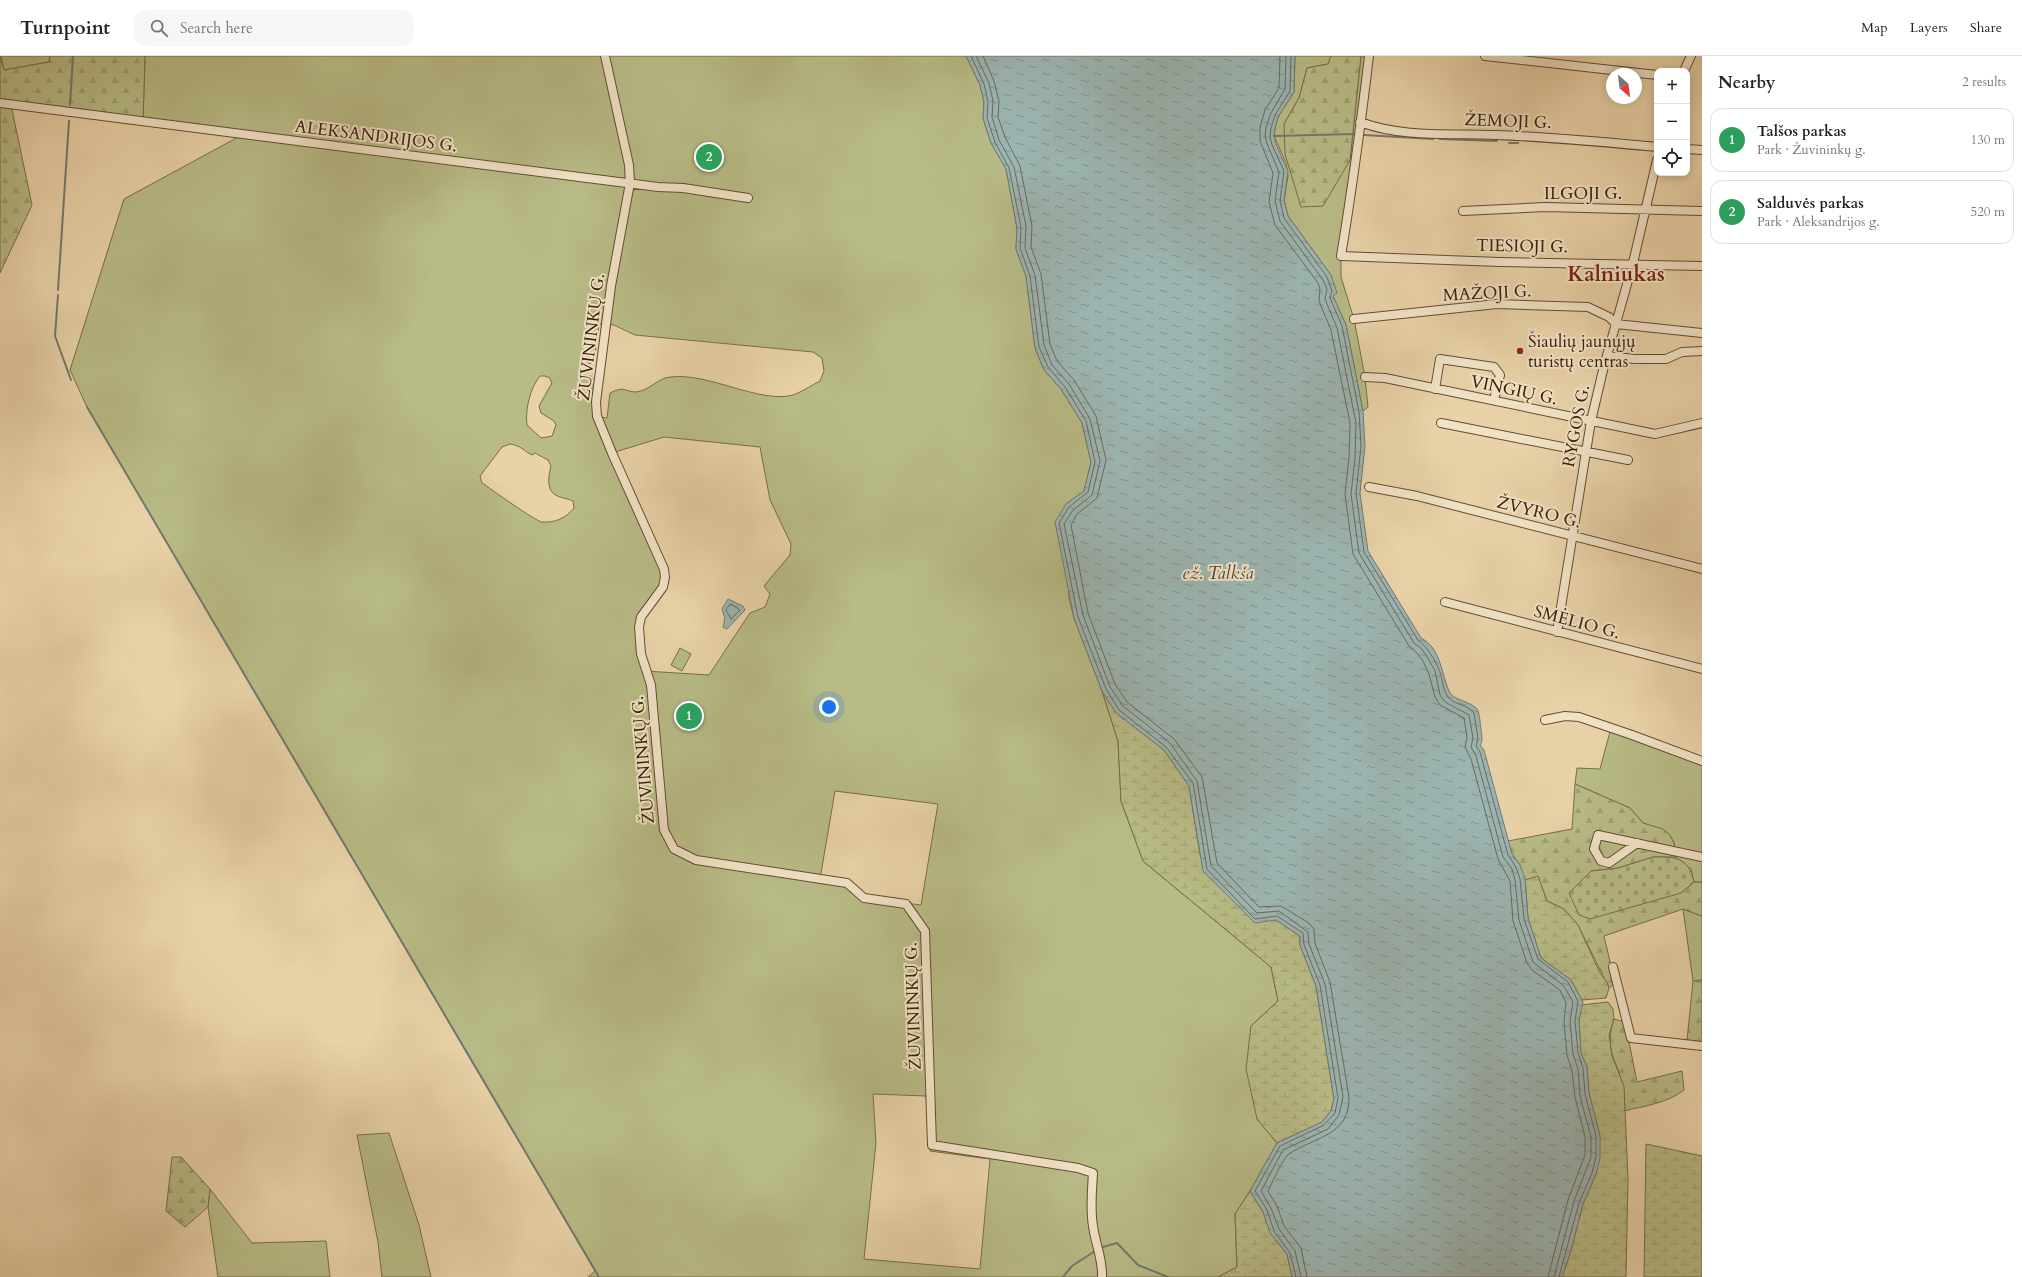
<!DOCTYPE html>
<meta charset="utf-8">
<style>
body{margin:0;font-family:Cardo,serif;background:#f6f6f6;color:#222}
.controls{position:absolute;right:12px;top:12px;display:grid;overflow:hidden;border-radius:8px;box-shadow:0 2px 10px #0003}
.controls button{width:36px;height:36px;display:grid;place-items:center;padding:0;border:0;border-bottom:1px solid #e0e0e0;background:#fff;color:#222;font:20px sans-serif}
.compass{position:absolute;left:1606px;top:12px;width:36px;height:36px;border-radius:50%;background:#fff;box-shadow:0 2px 10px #0003;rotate:152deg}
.you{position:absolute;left:829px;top:651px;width:14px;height:14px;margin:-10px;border:3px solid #fff;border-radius:50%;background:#1a73e8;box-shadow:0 0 0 6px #1a73e833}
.badge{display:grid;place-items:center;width:26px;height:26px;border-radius:50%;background:#8f2418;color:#fff;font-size:13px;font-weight:700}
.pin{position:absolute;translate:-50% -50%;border:2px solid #fff;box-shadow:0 1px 4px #0006}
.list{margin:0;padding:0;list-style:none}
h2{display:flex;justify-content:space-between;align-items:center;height:52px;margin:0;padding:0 16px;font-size:17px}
h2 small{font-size:13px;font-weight:400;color:#767676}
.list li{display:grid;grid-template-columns:26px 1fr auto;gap:12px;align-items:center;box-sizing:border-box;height:64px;margin:0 8px 8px;padding:0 8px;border:1px solid #e0e0e0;border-radius:12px}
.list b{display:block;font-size:15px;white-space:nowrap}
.list p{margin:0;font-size:13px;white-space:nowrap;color:#767676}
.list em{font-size:13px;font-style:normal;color:#767676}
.icon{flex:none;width:22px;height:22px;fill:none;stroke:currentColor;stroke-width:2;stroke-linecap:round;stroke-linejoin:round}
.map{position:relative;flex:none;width:1702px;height:1221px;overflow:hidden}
header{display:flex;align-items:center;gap:24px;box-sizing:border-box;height:56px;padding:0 20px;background:#fff;border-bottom:1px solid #e0e0e0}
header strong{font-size:19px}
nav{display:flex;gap:22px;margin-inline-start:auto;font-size:14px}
.search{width:280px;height:36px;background:#f6f6f6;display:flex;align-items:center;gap:10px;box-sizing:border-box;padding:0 14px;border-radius:12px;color:#767676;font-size:15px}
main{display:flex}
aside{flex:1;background:#fff}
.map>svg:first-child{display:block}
.green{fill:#b8bb86;stroke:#786e48;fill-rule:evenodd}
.forest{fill:url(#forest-firs);stroke:#786e48}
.wetland{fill:url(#wetland-marsh);stroke:#786e48}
.cemetery{fill:url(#cemetery-stones);stroke:#786e48}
.water{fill:url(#water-ripples);stroke:#74796f}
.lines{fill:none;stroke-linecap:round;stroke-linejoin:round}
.shore{stroke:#6a6a5e;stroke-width:1}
.stream{stroke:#74796f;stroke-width:2}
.street-casing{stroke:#654c32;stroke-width:10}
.street{stroke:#f1e2c6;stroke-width:8}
.poi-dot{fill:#8f2418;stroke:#f1e2c6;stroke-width:1.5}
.labels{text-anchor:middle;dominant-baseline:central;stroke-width:4;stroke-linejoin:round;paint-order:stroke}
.street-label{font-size:17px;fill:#39200b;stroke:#f1e2c6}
.poi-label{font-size:17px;fill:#39200b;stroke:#f1e2c6;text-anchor:start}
.water-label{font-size:18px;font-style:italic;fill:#524535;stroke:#f1e2c6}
.district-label{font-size:21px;font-weight:bold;fill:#7a1f14;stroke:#f1e2c6}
</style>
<header>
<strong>Turnpoint</strong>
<div class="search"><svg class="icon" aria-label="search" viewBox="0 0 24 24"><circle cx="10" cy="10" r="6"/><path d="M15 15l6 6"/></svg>Search here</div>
<nav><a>Map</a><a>Layers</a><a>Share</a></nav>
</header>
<main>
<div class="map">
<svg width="1702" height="1221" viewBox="0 0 1702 1221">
<defs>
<pattern id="forest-firs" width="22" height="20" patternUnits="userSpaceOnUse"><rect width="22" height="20" fill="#b8bb86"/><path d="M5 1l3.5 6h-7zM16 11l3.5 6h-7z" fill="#9fa072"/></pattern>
<pattern id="wetland-marsh" width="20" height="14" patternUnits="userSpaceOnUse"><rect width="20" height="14" fill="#b8bb86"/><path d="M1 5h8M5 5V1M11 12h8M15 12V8" fill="none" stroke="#9fa072"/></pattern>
<pattern id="cemetery-stones" width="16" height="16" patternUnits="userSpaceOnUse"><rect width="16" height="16" fill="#b8bb86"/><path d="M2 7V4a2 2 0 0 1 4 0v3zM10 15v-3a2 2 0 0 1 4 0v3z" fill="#9fa072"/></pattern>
<pattern id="water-ripples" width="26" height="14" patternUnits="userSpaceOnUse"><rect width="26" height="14" fill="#9cb5b2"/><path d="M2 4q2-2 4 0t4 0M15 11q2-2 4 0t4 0" fill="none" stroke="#80938f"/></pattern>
</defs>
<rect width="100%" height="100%" fill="#e9d2a8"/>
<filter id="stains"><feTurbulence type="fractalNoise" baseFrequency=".005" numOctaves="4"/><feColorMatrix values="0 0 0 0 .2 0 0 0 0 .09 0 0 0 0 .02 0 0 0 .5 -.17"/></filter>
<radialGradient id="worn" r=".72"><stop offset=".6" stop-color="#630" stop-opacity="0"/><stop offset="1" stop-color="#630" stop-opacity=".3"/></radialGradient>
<path class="green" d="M1 0H50L49 6 4 14Z
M145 0H966L980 29 984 46 983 62 991 87 1006 113 1017 172 1016 193 1026 220 1035 292 1044 314 1061 333 1082 367 1091 406 1084 435 1066 448 1069 542 1074 562 1102 635 1118 685 1121 745 1143 805 1271 911 1278 945 1251 970 1257 1063 1277 1087 1250 1135 1235 1158 1237 1211 1218 1221H588L595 1215 87 351 70 314 124 143 242 79 143 66ZM599 268 614 269 635 279 813 296 822 302 824 315 820 325C812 329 802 336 793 339 760 348 708 316 670 321 658 322 649 335 636 336 624 336 626 329 610 337L607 362 594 360 593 323 591 320 584 319 581 315 582 310 594 306ZM540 320H545L550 322 552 327 539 350 541 357 554 365 556 369 552 380 541 382 527 369C525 354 530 332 540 320ZM664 381 760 391 770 444 791 488 790 499 764 530 770 538 765 551 750 557 709 619 645 615 641 561 663 531 664 513 612 397ZM510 388C520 389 524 395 532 399L535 397 548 404 551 410C549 418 546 432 554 438 559 442 567 442 573 445L574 452C566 462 555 467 542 466 535 465 491 433 482 427L480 420 502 391ZM835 735 938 748 921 849 864 842 847 827 820 823ZM873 1038 926 1040 930 1095 990 1103 980 1213 864 1203 876 1087Z
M1295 0H1331L1328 8 1307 12 1299 42 1284 68 1350 104 1361 0H1369L1341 200V221L1354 263 1365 321 1368 351 1363 355 1346 269 1333 240 1331 219 1288 160 1284 144 1288 120 1286 107 1274 80 1275 72 1278 61 1294 36Z
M680 592 691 598 682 615 671 609Z
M1611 672 1702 705V826H1694L1691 813 1675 801 1674 787 1670 779 1643 767 1630 752 1575 728 1577 712 1600 713Z
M1683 853 1702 860V924L1693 925Z
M389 1077 419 1169 431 1221H382L378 1186 357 1079Z
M210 1133 252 1187 326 1185 330 1221H218L208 1151Z"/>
<path class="forest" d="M0 0 4 14 49 6 50 0H145L143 66 11 49 32 149 0 217Z
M1331 0H1361L1350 104 1323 150 1301 151 1285 98 1284 68 1299 42 1307 12 1328 8Z
M1575 728 1630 752 1643 767 1663 773 1670 779 1674 787 1675 801H1653L1618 812 1591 815 1681 837 1694 826H1702V860L1683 853 1604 880 1615 927 1609 932 1578 869 1564 853 1547 845 1538 821 1525 824 1520 809 1512 798 1508 785 1572 773Z
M1702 924V986L1687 984 1693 925Z
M1614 963 1625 966 1637 1026 1682 1015 1684 1034C1668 1047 1644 1050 1624 1055 1624 1047 1625 1037 1623 1030 1616 1001 1604 996 1614 963Z
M172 1101H181L210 1133 208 1151 185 1171 166 1155Z"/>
<path class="wetland" d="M1102 635 1116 657 1164 694 1189 730 1200 799 1276 864 1300 880V889L1316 930 1334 1043 1331 1055 1322 1066 1277 1087 1257 1063 1246 1013 1251 970 1278 945 1271 911 1143 805 1121 745 1118 685Z
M1538 820 1547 845 1564 853 1578 869 1600 917 1607 926 1609 932 1606 942 1582 944 1571 924 1541 902 1528 862 1525 824Z
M1608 946 1613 953 1614 963 1609 979 1612 1000 1624 1030 1628 1122 1626 1221H1562L1570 1198 1583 1148 1596 1118 1600 1080 1589 1037 1587 1011 1581 997 1579 965 1581 949Z
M1646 1088 1702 1100V1221H1644Z
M1250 1135 1263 1156 1275 1183 1287 1198 1292 1221H1218L1237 1211 1235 1158Z"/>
<path class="cemetery" d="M1653 801C1675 801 1688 800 1694 826L1681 837 1590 863 1579 859 1569 837 1591 815 1618 812Z"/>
<path class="water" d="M966 0H1295L1294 36 1278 61 1275 72 1274 80 1276 88 1288 115 1284 144 1288 160 1331 219 1337 237 1333 240 1346 269 1363 355 1365 390 1360 437 1368 495 1421 582C1441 592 1441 617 1449 635 1453 645 1469 644 1477 653 1480 658 1480 668 1481 674 1482 680 1483 685 1480 689L1484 694 1512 798 1520 809 1525 822 1528 862 1541 902 1571 924 1583 946 1579 965 1581 997 1587 1011 1589 1037 1600 1080V1102L1596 1118 1583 1148 1570 1198 1562 1221H1292L1287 1198 1270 1177 1263 1156 1250 1135 1277 1087 1322 1066 1331 1055 1334 1043 1316 930 1300 889V880L1276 864 1255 867 1203 815 1189 730 1164 694 1116 657 1102 635 1074 562 1055 466 1066 448 1084 435 1091 406 1082 367 1061 333 1044 314 1035 292 1026 220 1016 193 1017 172 1006 113 991 87 983 62 984 46 980 29Z
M728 543 743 550 745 554 727 573 723 571 725 562 722 553Z"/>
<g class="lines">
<path class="shore" d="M971 0 984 28 988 46 987 62 995 86 1009 112 1021 171 1020 192 1030 220 1039 291 1048 311 1065 331 1086 365 1095 406 1088 436 1069 451 1059 467 1078 561 1106 633 1119 654 1166 691 1193 727 1207 813 1255 863 1277 860 1303 877 1304 889 1320 929 1338 1042 1335 1057 1324 1069 1280 1090 1255 1135 1267 1154 1274 1175 1290 1197 1296 1221
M976 0 989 27 993 45 992 61 999 84 1014 111 1026 170 1025 192 1035 219 1044 289 1052 309 1069 328 1090 363 1100 405 1092 439 1073 454 1064 468 1083 559 1110 631 1123 650 1170 687 1197 725 1211 810 1257 857 1279 855 1308 876 1309 888 1325 928 1343 1041 1339 1059 1328 1073 1283 1094 1261 1135 1271 1152 1279 1173 1295 1195 1301 1221
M983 0 994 25 999 45 998 61 1005 81 1020 110 1032 170 1031 191 1041 218 1050 288 1057 305 1074 324 1096 360 1106 404 1097 442 1077 458 1071 469 1088 557 1115 628 1127 646 1174 683 1202 721 1217 807 1259 851 1281 850 1309 867 1314 873 1315 887 1330 926 1349 1041C1350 1080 1314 1081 1289 1098 1283 1102 1272 1127 1268 1135L1277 1150 1284 1170 1301 1192 1307 1221
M1280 0 1279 32 1265 54 1260 71V85L1273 117 1269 146 1275 169 1318 227 1320 233 1319 245 1331 274 1350 367 1349 401 1345 438 1353 498 1409 590 1417 597 1423 605 1429 618 1435 641 1440 649 1464 662 1467 681 1465 691 1471 703 1498 803 1510 825 1513 865 1527 907 1532 914 1560 934 1566 947 1564 965 1567 999 1572 1015 1575 1041 1585 1081V1099L1568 1144 1548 1221
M1286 0 1285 33 1271 57 1266 71 1265 81 1268 90 1279 116 1275 145 1280 165 1323 224 1327 233 1325 243 1337 272 1356 367 1355 402 1351 438 1359 497 1414 587 1421 592 1428 602 1435 615 1440 639 1445 646 1469 659 1473 682 1471 691 1476 700 1503 801 1512 813 1515 824 1519 864 1533 906 1564 930 1573 946 1570 965 1573 998 1578 1013 1580 1040 1591 1081V1101L1574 1145 1554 1221
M1291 0 1290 35 1275 59 1271 72 1270 81 1272 89 1284 115 1280 145 1284 162 1327 221 1332 235 1330 242 1342 270 1359 356 1361 390 1356 437 1364 496 1418 584C1428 592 1434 602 1439 614 1443 622 1442 633 1448 641 1454 649 1467 648 1474 657L1478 683 1476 690 1480 696 1508 799 1516 811 1520 823 1524 863 1538 903 1568 926 1578 945 1575 965 1578 997 1583 1012 1585 1038 1596 1080V1101L1592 1117 1579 1147 1559 1221
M731 548 740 554 731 563 726 554Z"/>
<path class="stream" d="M70 49 73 0
M1364 79 1433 83
M1274 80 1354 78
M1440 83 1497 85
M1509 87H1518
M58 234 69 65
M58 239 55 280 71 324
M87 351 599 1221
M1103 1191 1117 1187 1138 1209 1168 1221
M1063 1221 1072 1210 1095 1195"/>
<g class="street-casing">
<path id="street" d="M605 0 629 109 630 127 611 230 596 346 597 360 612 397 664 513 665 521 663 531 641 561 639 571 641 598 651 629 664 774 674 793 696 804 847 827 864 842 906 848 925 875 932 1089 1078 1112 1093 1117C1092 1135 1090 1152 1093 1170 1095 1187 1103 1203 1102 1221
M1369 0C1361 67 1352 134 1341 200L1499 206 1702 210
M1485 0 1657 19
M1684 15 1691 0
M0 47 658 131 683 132 748 142
M1360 66C1403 82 1450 77 1496 79 1550 81 1603 86 1657 91
M1687 93 1702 94
M1463 155 1545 151 1702 155
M1354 263 1497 248 1588 251 1609 261 1616 268 1702 277
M1607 300 1635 303H1666L1682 296 1702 295
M1365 321 1385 322 1655 378 1702 367
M1435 333 1440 303 1494 311 1500 319 1494 344
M1441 367 1628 404
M1369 431 1417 440 1702 513
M1445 546 1702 613
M1557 576 1591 365 1604 310 1633 207 1657 104
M1545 664 1565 660 1579 661 1632 679 1702 705
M1637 787 1609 807 1601 805 1594 793 1598 779 1702 801
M1613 911 1631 982 1702 990"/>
</g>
<use href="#street" class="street"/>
</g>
<circle class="poi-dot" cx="1520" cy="295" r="4"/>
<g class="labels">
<g class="street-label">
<text transform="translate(1508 65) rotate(2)">ŽEMOJI G.</text>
<text transform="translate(376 80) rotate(7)">ALEKSANDRIJOS G.</text>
<text x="1583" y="137">ILGOJI G.</text>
<text transform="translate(1522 190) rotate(1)">TIESIOJI G.</text>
<text transform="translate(1487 237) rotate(-3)">MAŽOJI G.</text>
<text transform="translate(591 281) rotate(-83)">ŽUVININKŲ G.</text>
<text transform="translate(1514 334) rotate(12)">VINGIŲ G.</text>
<text transform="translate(1576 370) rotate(-79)">RYGOS G.</text>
<text transform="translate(1539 456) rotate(14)">ŽVYRO G.</text>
<text transform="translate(1577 566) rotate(15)">SMĖLIO G.</text>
<text transform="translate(643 704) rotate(-95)">ŽUVININKŲ G.</text>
<text transform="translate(913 950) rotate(-92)">ŽUVININKŲ G.</text>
</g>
<g class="poi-label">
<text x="1528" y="285">Šiaulių jaunųjų<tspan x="1528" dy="20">turistų centras</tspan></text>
</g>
<g class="water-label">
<text x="1218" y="517">ež. Talkša</text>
</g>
<g class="district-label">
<text x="1616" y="218">Kalniukas</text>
</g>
</g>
<rect width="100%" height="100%" filter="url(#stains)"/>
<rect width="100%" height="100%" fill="url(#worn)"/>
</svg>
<div class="controls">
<button>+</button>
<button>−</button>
<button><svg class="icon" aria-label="locate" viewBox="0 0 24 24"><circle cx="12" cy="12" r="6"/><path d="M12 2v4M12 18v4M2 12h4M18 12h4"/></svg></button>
</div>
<svg class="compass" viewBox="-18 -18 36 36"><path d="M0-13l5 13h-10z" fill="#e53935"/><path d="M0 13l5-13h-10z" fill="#767676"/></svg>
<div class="you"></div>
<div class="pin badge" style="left:689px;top:660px;background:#2e9e5b">1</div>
<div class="pin badge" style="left:709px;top:101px;background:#2e9e5b">2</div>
</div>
<aside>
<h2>Nearby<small>2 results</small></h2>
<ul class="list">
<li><span class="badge" style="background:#2e9e5b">1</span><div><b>Talšos parkas</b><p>Park · Žuvininkų g.</p></div><em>130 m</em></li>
<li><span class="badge" style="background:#2e9e5b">2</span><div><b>Salduvės parkas</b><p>Park · Aleksandrijos g.</p></div><em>520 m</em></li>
</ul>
</aside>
</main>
